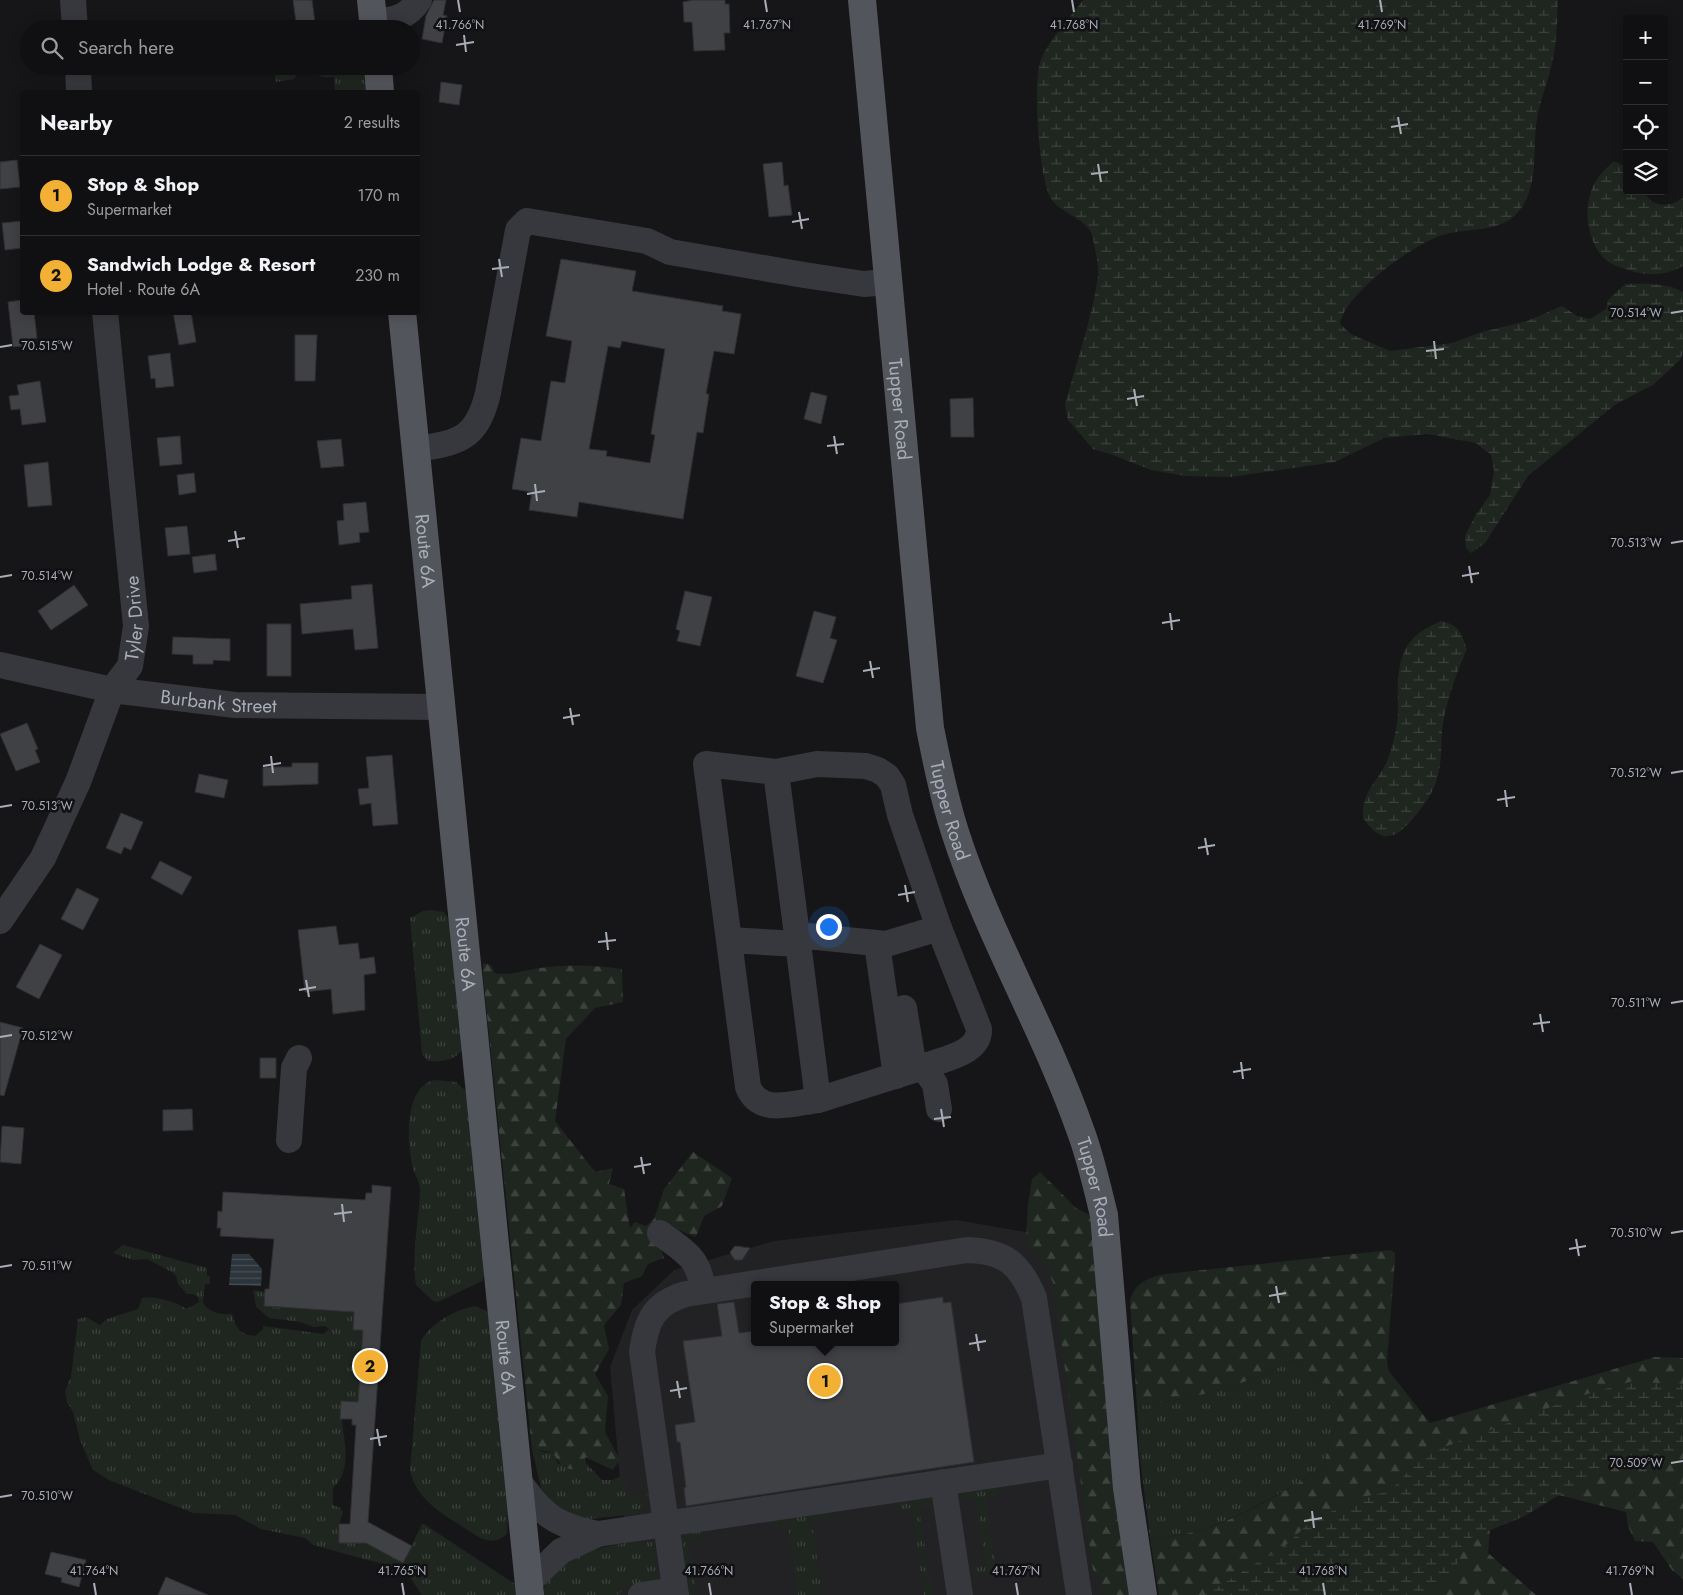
<!DOCTYPE html>
<html lang="en">
<head>
<meta charset="utf-8">
<style>
	:root { --surface:#101012; --page:#19191b; --text:#f1f3f6; --muted:#9c9d9f; --line:#303032; --accent:#f2b134 }
	body { margin:0; font-family:Jost,sans-serif; background:var(--page); color:var(--text) }
	.controls { position:absolute; right:15px; top:15px; display:grid; overflow:hidden; border-radius:5px; box-shadow:0 2px 12px #0003 }
	.controls button { width:45px; height:45px; display:grid; place-items:center; padding:0; border:0; border-bottom:1px solid var(--line); background:var(--surface); color:var(--text); font:25px sans-serif }
	.you { position:absolute; left:828px; top:926px; width:18px; height:18px; margin:-12px; border:4px solid #fff; border-radius:50%; background:#1a73e8; box-shadow:0 0 0 8px #1a73e833 }
	.badge { display:grid; place-items:center; width:32px; height:32px; border-radius:50%; background:var(--accent); color:#111; font-size:16px; font-weight:700 }
	.pin { position:absolute; translate:-50% -50%; border:2px solid #fff; box-shadow:0 1px 5px #0006 }
	.popup { position:absolute; left:751px; top:1281px; width:148px; height:65px; box-sizing:border-box; display:grid; place-content:center; border-radius:5px; background:var(--surface); filter:drop-shadow(0 1px 4px #0005); font-size:16px; white-space:nowrap; color:var(--muted) }
	.popup b { font-size:19px; color:var(--text) }
	.popup::after { content:''; position:absolute; left:50%; top:100%; margin-left:-10px; border:10px solid transparent; border-top-color:var(--surface) }
	.list { margin:0; padding:0; list-style:none }
	h2 { display:flex; justify-content:space-between; align-items:center; height:65px; margin:0; padding:0 20px; font-size:21px }
	h2 small { font-size:16px; font-weight:400; color:var(--muted) }
	.list li { display:grid; grid-template-columns:32px 1fr auto; gap:15px; align-items:center; box-sizing:border-box; height:80px; padding:0 20px; border-top:1px solid var(--line) }
	.list b { display:block; font-size:19px; white-space:nowrap }
	.list p { margin:0; font-size:16px; white-space:nowrap; color:var(--muted) }
	.list em { font-size:16px; font-style:normal; color:var(--muted) }
	.icon { flex:none; width:28px; height:28px; fill:none; stroke:currentColor; stroke-width:2; stroke-linecap:round; stroke-linejoin:round }
	.map { position:relative; flex:none; width:1683px; height:1595px; overflow:hidden }
	.search { position:absolute; background:var(--surface); box-shadow:0 2px 12px #0003; left:20px; top:20px; width:400px; height:55px; display:flex; align-items:center; gap:12px; box-sizing:border-box; padding:0 18px; border-radius:28px; color:var(--muted); font-size:19px }
	.panel { position:absolute; background:var(--surface); box-shadow:0 2px 12px #0003; left:20px; top:90px; width:400px; height:225px; border-radius:5px }
	.map>svg:first-child { display:block }
	.built { fill:#222225; fill-rule:evenodd }
	.grass { fill:url(#grass-tufts) }
	.forest { fill:url(#forest-firs) }
	.wetland { fill:url(#wetland-marsh) }
	.water { fill:url(#water-rules) }
	.building { fill:#404145; stroke:#303034; fill-rule:evenodd }
	.lines { fill:none; stroke-linecap:round; stroke-linejoin:round }
	.minor { stroke:#37383d; stroke-width:26 }
	.major { stroke:#53555c; stroke-width:28 }
	.ticks { fill:none; stroke:#a8adb8; stroke-width:2 }
	.labels { text-anchor:middle; dominant-baseline:central; stroke-width:5; stroke-linejoin:round; paint-order:stroke }
	.street-label { font-size:19px; fill:#a8adb8; stroke:#111113 }
	.ticks-label { font-size:12px; text-anchor:middle; fill:#a8adb8; stroke:#111113; stroke-width:5; stroke-linejoin:round; paint-order:stroke }
</style>
</head>
<body>
<div class="map">
<svg width="1683" height="1595" viewBox="0 0 1683 1595">
	<defs>
		<pattern id="grass-tufts" width="24" height="20" patternUnits="userSpaceOnUse" patternTransform="scale(1.25)"><rect width="24" height="20" fill="#1e261f"/><path d="M3 7l-1-3M5 7V3M7 7l1-3M15 17l-1-3M17 17v-4M19 17l1-3" fill="none" stroke="#3c433d"/></pattern>
		<pattern id="forest-firs" width="22" height="20" patternUnits="userSpaceOnUse" patternTransform="scale(1.25)"><rect width="22" height="20" fill="#1e261f"/><path d="M5 1l3.5 6h-7zM16 11l3.5 6h-7z" fill="#3c433d"/></pattern>
		<pattern id="wetland-marsh" width="20" height="14" patternUnits="userSpaceOnUse" patternTransform="scale(1.25)"><rect width="20" height="14" fill="#1e261f"/><path d="M1 5h8M5 5V1M11 12h8M15 12V8" fill="none" stroke="#3c433d"/></pattern>
		<pattern id="water-rules" width="6" height="5" patternUnits="userSpaceOnUse" patternTransform="scale(1.25)"><rect width="6" height="5" fill="#2c353c"/><path d="M0 2.5h6" fill="none" stroke="#485056"/></pattern>
	</defs>
	<rect width="100%" height="100%" fill="#161618"/>
	<path class="built" d="M956,1220L1025,1232L1061,1286L1115,1595H608L632,1574L622,1502L610,1367L632,1310L674,1270L774,1241ZM755,1285H895V1342H755Z"/>
	<g class="grass">
		<path d="M274,66H367L370,92H335L334,77C324,78 317,78 314,68L297,69L295,79L276,82Z"/>
		<path d="M431,910L444,912L450,921L462,1050C454,1061 441,1062 428,1061L422,1054L410,918L423,911Z"/>
		<path d="M434,1080L456,1082L469,1094L486,1270L482,1281L438,1302L433,1301L416,1285C411,1255 419,1221 420,1190C420,1181 415,1176 413,1169C407,1145 403,1088 434,1080Z"/>
		<path d="M123,1245L207,1268V1275L210,1277V1284H205L203,1303C210,1313 220,1315 232,1314C236,1328 239,1334 255,1336L263,1329V1326L324,1334L329,1329L325,1326L313,1327L301,1322L269,1318L256,1307L253,1290L265,1292L264,1305L269,1307L354,1312L353,1330H363L358,1402L341,1401C339,1430 357,1465 333,1488V1505L340,1508L343,1512L339,1524V1542L350,1534L403,1563L422,1524H424L515,1584L519,1595H422L405,1570L313,1545L305,1538L261,1529L235,1515L193,1513L109,1480L93,1470L80,1440L73,1412L67,1402L65,1391L71,1377L78,1319L86,1317L100,1325L107,1319L138,1309L142,1298C157,1296 175,1302 187,1309L199,1302L198,1297L193,1294H187L178,1284L176,1276L172,1272L147,1259L133,1260L113,1253Z"/>
		<path d="M475,1306L489,1312L508,1510L507,1534C497,1543 488,1542 477,1536C452,1519 416,1503 410,1470L421,1341C430,1324 456,1309 475,1306Z"/>
		<path d="M1293,1360L1344,1397L1323,1468C1270,1498 1214,1537 1150,1538L1139,1450L1137,1406C1193,1399 1243,1387 1293,1360Z"/>
		<polygon points="536,1449 546,1453 552,1451 558,1464 586,1463 602,1480 612,1480 625,1475 628,1496 648,1494 649,1498 645,1499 643,1505 645,1508 636,1514 580,1520 561,1513 541,1488 532,1450"/>
		<polygon points="994,1488 999,1489 999,1494 985,1497 995,1564 1008,1563 1010,1568 1007,1570 974,1575 971,1572 972,1568 986,1566 976,1499 962,1500 960,1496 962,1492"/>
		<polygon points="931,1497 932,1505 919,1507 932,1595 924,1595 912,1508 897,1510 896,1506 898,1502"/>
		<polygon points="824,1513 827,1516 825,1520 812,1523 822,1595 798,1595 788,1526 775,1528 772,1523 773,1521"/>
		<polygon points="700,1531 703,1535 701,1538 688,1540 696,1595 687,1595 680,1540 685,1534"/>
		<path d="M643,1540L654,1543L653,1545L659,1577L657,1580L631,1585L617,1595H543C548,1551 608,1547 643,1540Z"/>
	</g>
	<g class="forest">
		<path d="M483,963L491,965L495,973C511,976 524,970 540,968C568,964 595,965 622,969L623,1002L595,1008L566,1039L555,1121L595,1172L613,1168L609,1184L624,1189L630,1228L635,1222L646,1226L654,1219L664,1189L693,1152L732,1178L722,1206L704,1216L696,1237L664,1224L657,1236L664,1258L648,1264L642,1276L624,1283L621,1305L604,1325L609,1349L595,1374L608,1396L605,1432L620,1460L613,1470L585,1457L586,1463C570,1476 560,1467 552,1451C544,1453 539,1448 532,1450L483,976Z"/>
		<polygon points="1040,1172 1076,1208 1093,1217 1132,1595 1103,1595 1100,1579 1093,1570 1053,1283 1046,1265 1029,1246 1026,1237 1028,1204 1032,1179"/>
		<path d="M1391,1250L1395,1253V1259L1387,1362L1389,1371L1430,1423L1655,1357L1683,1358V1579L1672,1570L1653,1542L1635,1541L1628,1526L1626,1512L1531,1488L1492,1505L1488,1553L1536,1595H1159L1150,1538C1214,1537 1270,1499 1323,1468L1344,1397L1293,1360C1243,1387 1193,1399 1137,1406L1130,1301C1135,1282 1148,1278 1165,1274Z"/>
	</g>
	<g class="wetland">
		<path d="M1083,0H1558C1557,21 1557,44 1552,64C1547,85 1538,106 1536,126C1533,154 1538,183 1522,207C1504,234 1473,227 1446,234C1416,242 1345,293 1340,324L1351,334L1390,351L1452,343L1482,332L1527,321L1562,306L1577,316L1590,319L1606,309L1608,300L1625,284C1645,284 1665,282 1683,292V353L1680,360L1653,385L1616,404L1528,476L1485,543L1471,553L1466,548L1465,536L1475,516L1490,495L1494,470L1491,455L1476,443L1427,434L1384,438L1335,462L1231,477L1185,476L1151,470L1113,455L1093,449L1068,420L1065,405C1076,363 1092,318 1098,276C1099,265 1095,250 1093,238C1089,218 1059,214 1050,197C1039,176 1032,80 1041,59C1051,37 1069,19 1083,0Z"/>
		<path d="M1614,161L1627,167V191H1643C1653,208 1668,208 1683,198V266C1666,275 1653,276 1635,272C1626,269 1613,266 1606,260C1584,240 1581,198 1600,175C1604,170 1609,166 1614,161Z"/>
		<path d="M1441,621C1459,625 1461,632 1467,649C1457,672 1449,694 1444,718C1440,737 1443,757 1438,775C1435,790 1425,804 1416,815C1397,838 1383,847 1363,818C1362,788 1379,782 1388,759C1393,745 1397,728 1398,714C1398,690 1395,668 1407,646C1415,633 1428,627 1441,621Z"/>
		<polygon points="1633,1381 1683,1385 1683,1452 1669,1454 1637,1454 1597,1473 1575,1488 1554,1498 1523,1517 1468,1539 1452,1576 1429,1595 1205,1595 1287,1544 1311,1521 1362,1497 1387,1492 1399,1482 1416,1461 1447,1446 1577,1397"/>
	</g>
	<polygon class="water" points="232,1254 249,1254 262,1269 261,1286 229,1285"/>
	<g class="building">
		<polygon points="293,0 312,0 315,23 313,24 313,29 297,29"/>
		<polygon points="434,0 446,0 443,15 447,16 442,43 422,39 426,16"/>
		<polygon points="693,0 725,0 725,4 729,4 730,33 724,33 725,50 694,51 692,22 684,22 683,2"/>
		<polygon points="441,82 462,85 459,105 439,102"/>
		<polygon points="17,160 20,187 0,189 0,162"/>
		<polygon points="782,162 784,186 788,185 792,215 769,217 763,164"/>
		<polygon points="22,221 22,248 5,250 2,223"/>
		<path d="M561,259L636,271L632,291L723,306L722,311L741,314L734,354L714,351L706,394H709L703,433L697,432L683,519L579,502L577,517L529,510L532,492L512,489L521,438L541,441L551,381L565,383L572,341L546,336ZM622,341L665,349L651,434L655,435L650,463L606,456L607,451L589,449L608,346L620,348Z"/>
		<polygon points="22,300 22,312 34,312 37,338 22,340 22,346 13,347 8,302"/>
		<polygon points="173,312 191,312 196,342 179,345"/>
		<polygon points="295,335 317,335 315,381 295,381"/>
		<polygon points="170,353 174,386 156,388 155,378 151,379 148,356"/>
		<polygon points="40,381 46,422 22,425 20,409 11,410 9,396 19,395 17,385"/>
		<polygon points="811,392 827,396 821,424 804,419"/>
		<polygon points="973,398 974,437 951,437 950,399"/>
		<polygon points="180,436 182,464 160,466 157,438"/>
		<polygon points="341,439 344,466 321,468 317,441"/>
		<polygon points="48,462 52,505 28,507 24,465"/>
		<polygon points="194,473 196,492 179,495 177,475"/>
		<polygon points="366,502 369,532 359,533 360,542 339,545 337,521 344,520 343,504"/>
		<polygon points="187,526 190,554 168,556 165,528"/>
		<polygon points="215,554 217,570 194,573 192,557"/>
		<polygon points="372,584 378,648 355,650 353,629 302,634 300,604 352,599 351,586"/>
		<polygon points="74,585 88,605 51,630 38,611"/>
		<polygon points="685,591 712,597 700,646 677,641 680,631 676,629"/>
		<polygon points="814,611 836,617 830,638 837,640 823,683 796,676"/>
		<rect x="267" y="624" width="24" height="52"/>
		<polygon points="173,637 230,639 230,661 213,660 213,664 193,664 193,655 172,654"/>
		<polygon points="27,723 38,749 35,750 40,762 16,771 0,734"/>
		<polygon points="392,755 398,824 373,826 371,803 360,805 358,789 369,788 366,757"/>
		<polygon points="292,763 318,763 318,784 263,786 263,767 292,767"/>
		<polygon points="199,774 228,780 224,798 195,792"/>
		<polygon points="121,813 143,822 131,850 124,847 121,854 106,848"/>
		<polygon points="160,861 192,877 182,895 151,878"/>
		<polygon points="77,888 99,899 83,930 61,919"/>
		<polygon points="336,926 339,945 358,943 360,959 374,957 376,973 364,975 365,1010 333,1014 331,989 305,992 298,930"/>
		<polygon points="40,944 62,955 39,999 16,987"/>
		<polygon points="0,1022 23,1028 4,1096 0,1095"/>
		<rect x="260" y="1058" width="16" height="20"/>
		<polygon points="192,1109 193,1130 163,1131 163,1110"/>
		<polygon points="2,1126 24,1128 21,1164 0,1162"/>
		<polygon points="372,1185 391,1187 368,1522 412,1546 403,1563 366,1543 339,1543 339,1524 350,1524 356,1425 352,1425 352,1419 340,1419 341,1401 358,1402 363,1330 353,1330 354,1312 264,1306 265,1289 269,1289 274,1239 220,1236 221,1228 217,1228 218,1211 222,1212 223,1192 365,1200 366,1193 372,1193"/>
		<polygon points="735,1246 750,1248 742,1260 735,1260 732,1256 730,1252"/>
		<polygon points="943,1297 943,1303 951,1302 974,1462 686,1506 684,1488 686,1487 680,1442 677,1442 675,1425 695,1422 683,1341 722,1336 717,1304 734,1302 739,1333 755,1331 755,1342 895,1342 895,1304"/>
		<polygon points="51,1552 86,1560 79,1587 61,1582 62,1578 45,1574"/>
		<polygon points="166,1577 208,1595 158,1595"/>
	</g>
	<g class="lines">
		<g class="minor">
			<polyline points="73,0 75,29"/>
			<path d="M373,22C394,20 407,18 419,0"/>
			<polyline points="78,66 79,92"/>
			<path d="M416,449C459,443 477,439 488,393L518,230L527,221L647,241L670,252L804,275L864,284L887,282"/>
			<path id="s1" d="M0,665L112,690L235,705L440,707"/>
			<polyline points="776,772 817,764 866,766 878,770 887,776 893,785 900,815 939,928"/>
			<path id="s2" d="M0,921L43,858L78,782L112,690L130,666L136,626L105,312"/>
			<path d="M797,935L776,772L706,764L748,1087C760,1116 793,1103 818,1100"/>
			<polyline points="729,940 798,944"/>
			<polyline points="877,944 896,1076"/>
			<polyline points="904,1008 913,1062 918,1068"/>
			<path d="M923,1067C942,1059 980,1054 979,1029L939,928L886,944L797,935L818,1100L923,1067L935,1084L939,1109"/>
			<polyline points="289,1140 294,1068 299,1058"/>
			<path d="M660,1233C686,1253 699,1257 703,1291"/>
			<path d="M518,1480C543,1516 555,1525 598,1534L561,1551L529,1582"/>
			<polyline points="943,1482 960,1595"/>
			<polyline points="598,1534 1060,1465"/>
			<polyline points="641,1595 675,1590"/>
			<path d="M676,1595L642,1352C646,1321 654,1303 686,1294L967,1250C1005,1251 1020,1264 1034,1298L1079,1595"/>
		</g>
		<g class="major">
			<polyline points="371,0 374,29"/>
			<path id="s3" d="M862,0L930,728C937,763 944,798 955,832C988,935 1045,1029 1081,1132C1091,1159 1097,1187 1104,1215L1127,1488L1143,1595"/>
			<polyline points="378,66 380,92"/>
			<path id="s4" d="M402,312L530,1595"/>
		</g>
	</g>
	<path class="ticks" d="M458,0L460,12M765,0L767,12M1072,0L1074,12M1380,0L1382,12M464,35L466,52M456,45L474,42M1398,117L1401,134M1391,127L1408,124M1098,164L1101,182M1091,174L1108,172M799,212L802,229M792,222L809,219M499,259L502,277M492,269L509,267M1671,313L1683,311M1434,341L1436,359M0,347L12,345M1426,351L1444,349M1134,389L1137,406M1127,399L1144,396M834,436L837,454M827,446L844,444M535,484L537,501M527,494L545,491M235,531L238,548M228,541L245,538M1671,543L1683,541M1469,566L1472,583M1462,576L1479,573M0,577L12,575M1170,613L1172,630M1162,623L1180,620M870,661L873,678M863,671L880,668M570,708L573,725M563,718L580,715M271,756L273,773M263,766L281,763M1671,773L1683,771M1505,790L1507,807M1497,800L1515,797M0,807L12,805M1205,838L1208,855M1198,848L1215,845M905,885L908,902M898,895L915,892M606,932L608,950M598,942L616,940M306,980L309,997M299,990L316,987M1671,1003L1683,1001M1540,1014L1543,1032M1533,1024L1550,1022M0,1037L12,1035M1241,1062L1243,1079M1233,1072L1251,1069M941,1109L944,1127M934,1119L951,1117M641,1157L644,1174M634,1167L651,1164M342,1204L344,1222M334,1214L352,1212M1671,1233L1683,1231M1576,1239L1579,1256M1569,1249L1586,1246M0,1267L12,1265M1276,1286L1279,1303M1269,1296L1286,1293M976,1334L979,1351M969,1344L986,1341M677,1381L680,1398M670,1391L687,1388M377,1429L380,1446M370,1439L387,1436M1671,1463L1683,1461M0,1497L12,1495M1312,1511L1314,1528M1304,1521L1322,1518M94,1583L96,1595M402,1583L404,1595M709,1583L711,1595M1016,1583L1018,1595M1323,1583L1325,1595M1630,1583L1632,1595"/>
	<g class="labels">
		<g class="street-label">
			<text stroke="none"><textPath href="#s3" startOffset="411">Tupper Road</textPath></text>
			<text stroke="none"><textPath href="#s4" startOffset="240">Route 6A</textPath></text>
			<text stroke="none"><textPath href="#s2" startOffset="336">Tyler Drive</textPath></text>
			<text stroke="none"><textPath href="#s1" startOffset="222">Burbank Street</textPath></text>
			<text stroke="none"><textPath href="#s3" startOffset="816">Tupper Road</textPath></text>
			<text stroke="none"><textPath href="#s4" startOffset="645">Route 6A</textPath></text>
			<text stroke="none"><textPath href="#s3" startOffset="1221">Tupper Road</textPath></text>
			<text stroke="none"><textPath href="#s4" startOffset="1050">Route 6A</textPath></text>
		</g>
	</g>
	<g class="ticks-label">
		<text x="460" y="29">41.766°N</text>
		<text x="767" y="29">41.767°N</text>
		<text x="1074" y="29">41.768°N</text>
		<text x="1382" y="29">41.769°N</text>
		<text x="1636" y="317">70.514°W</text>
		<text x="47" y="350">70.515°W</text>
		<text x="1636" y="547">70.513°W</text>
		<text x="47" y="580">70.514°W</text>
		<text x="1636" y="777">70.512°W</text>
		<text x="47" y="810">70.513°W</text>
		<text x="1636" y="1007">70.511°W</text>
		<text x="47" y="1040">70.512°W</text>
		<text x="1636" y="1237">70.510°W</text>
		<text x="47" y="1270">70.511°W</text>
		<text x="1636" y="1467">70.509°W</text>
		<text x="47" y="1500">70.510°W</text>
		<text x="94" y="1575">41.764°N</text>
		<text x="402" y="1575">41.765°N</text>
		<text x="709" y="1575">41.766°N</text>
		<text x="1016" y="1575">41.767°N</text>
		<text x="1323" y="1575">41.768°N</text>
		<text x="1630" y="1575">41.769°N</text>
	</g>
</svg>
<div class="controls">
<button>+</button>
<button>−</button>
<button><svg class="icon" aria-label="locate" viewBox="0 0 24 24"><circle cx="12" cy="12" r="6"/><path d="M12 2v4M12 18v4M2 12h4M18 12h4"/></svg></button>
<button><svg class="icon" aria-label="layers" viewBox="0 0 24 24"><path d="M12 4l9 5-9 5-9-5zM3 14l9 5 9-5"/></svg></button>
</div>
<div class="you"></div>
<div class="pin badge" style="left:825px;top:1381px">1</div>
<div class="popup"><b>Stop &amp; Shop</b>Supermarket</div>
<div class="pin badge" style="left:370px;top:1366px">2</div>
<div class="search"><svg class="icon" aria-label="search" viewBox="0 0 24 24"><circle cx="10" cy="10" r="6"/><path d="M15 15l6 6"/></svg>Search here</div>
<section class="panel">
<h2>Nearby<small>2 results</small></h2>
<ul class="list">
<li><span class="badge">1</span><div><b>Stop &amp; Shop</b><p>Supermarket</p></div><em>170 m</em></li>
<li><span class="badge">2</span><div><b>Sandwich Lodge &amp; Resort</b><p>Hotel · Route 6A</p></div><em>230 m</em></li>
</ul>
</section>
</div>
</body>
</html>
